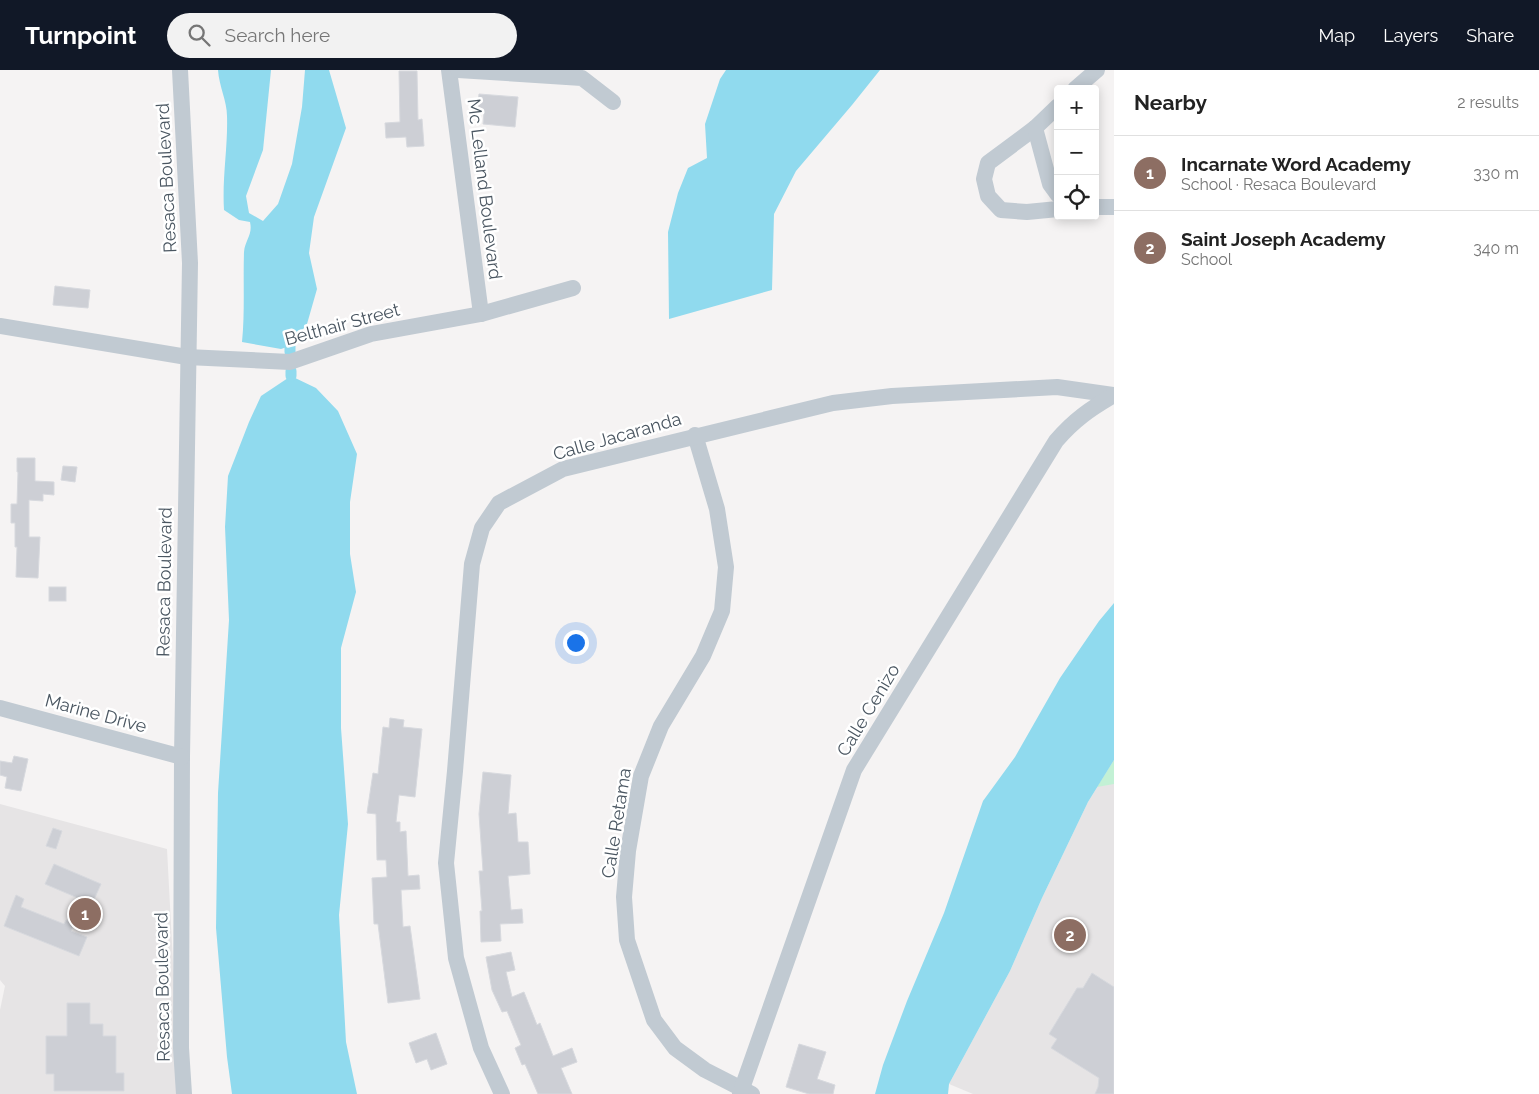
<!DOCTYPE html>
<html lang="en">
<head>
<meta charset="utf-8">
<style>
	:root { --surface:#fff; --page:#f2f2f2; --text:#222; --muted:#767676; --line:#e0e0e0; --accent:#111827 }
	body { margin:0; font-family:Raleway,sans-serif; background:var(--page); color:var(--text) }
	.controls { position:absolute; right:15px; top:15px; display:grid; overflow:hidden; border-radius:5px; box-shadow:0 2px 12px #0003 }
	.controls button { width:45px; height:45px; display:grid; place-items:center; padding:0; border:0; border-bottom:1px solid var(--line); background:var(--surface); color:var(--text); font:25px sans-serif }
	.you { position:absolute; left:575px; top:572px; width:18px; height:18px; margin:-12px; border:4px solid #fff; border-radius:50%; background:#1a73e8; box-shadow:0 0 0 8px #1a73e833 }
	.badge { display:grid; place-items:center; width:32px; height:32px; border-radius:50%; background:var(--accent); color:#fff; font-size:16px; font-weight:700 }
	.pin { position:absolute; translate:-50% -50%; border:2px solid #fff; box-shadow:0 1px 5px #0006 }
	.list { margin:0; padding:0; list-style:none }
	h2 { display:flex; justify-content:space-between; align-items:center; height:65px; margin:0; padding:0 20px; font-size:21px }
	h2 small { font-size:16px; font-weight:400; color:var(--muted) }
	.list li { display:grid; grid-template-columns:32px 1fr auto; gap:15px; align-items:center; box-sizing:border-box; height:75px; padding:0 20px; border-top:1px solid var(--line) }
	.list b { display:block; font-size:19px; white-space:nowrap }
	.list p { margin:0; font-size:16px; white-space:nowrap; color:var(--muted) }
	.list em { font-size:16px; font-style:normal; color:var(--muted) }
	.icon { flex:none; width:28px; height:28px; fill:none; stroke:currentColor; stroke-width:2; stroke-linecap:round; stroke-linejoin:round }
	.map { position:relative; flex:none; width:1114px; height:1024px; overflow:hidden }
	header { display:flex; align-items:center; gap:30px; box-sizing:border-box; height:70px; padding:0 25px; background:var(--accent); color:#fff }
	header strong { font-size:24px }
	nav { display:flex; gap:28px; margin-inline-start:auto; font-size:18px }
	.search { width:350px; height:45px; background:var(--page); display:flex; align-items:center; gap:12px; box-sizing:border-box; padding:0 18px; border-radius:28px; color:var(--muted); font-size:19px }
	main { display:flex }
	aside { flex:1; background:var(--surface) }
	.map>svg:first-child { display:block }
	.education { fill:#e6e4e5 }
	.green { fill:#c3f1d5 }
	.water { fill:#90daee }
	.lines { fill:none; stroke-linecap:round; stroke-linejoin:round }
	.canal { stroke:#90daee; stroke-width:11 }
	.building { fill:#cdcfd5; stroke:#d7d9de }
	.minor { stroke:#c1cad2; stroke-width:16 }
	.labels { text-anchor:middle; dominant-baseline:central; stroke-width:5; stroke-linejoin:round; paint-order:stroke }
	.street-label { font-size:18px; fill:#4a5661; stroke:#fff }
</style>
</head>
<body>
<header>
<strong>Turnpoint</strong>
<div class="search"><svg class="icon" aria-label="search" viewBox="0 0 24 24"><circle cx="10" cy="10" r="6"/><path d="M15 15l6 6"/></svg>Search here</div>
<nav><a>Map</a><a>Layers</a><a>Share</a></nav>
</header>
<main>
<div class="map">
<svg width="1114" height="1024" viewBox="0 0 1114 1024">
	<rect width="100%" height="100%" fill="#f5f3f3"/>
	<g class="education">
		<polygon points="1114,690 1114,1024 973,1024 949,1014 1010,901 1042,828 1088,732"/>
		<polygon points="0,734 167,779 180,1024 0,1024 0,940 5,916 0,910"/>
	</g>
	<polygon class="green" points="1114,690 1114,714 1097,717"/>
	<g class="water">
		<path d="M218,0H271L263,80L246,126L249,143L263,151L278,134L292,94L302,37L305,0H329L346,58L314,147L309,183L317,219L307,254L290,276L281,279L242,272C245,242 243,212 244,182C245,170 253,165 250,152L239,150L224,140C222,108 228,77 227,46C227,31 219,16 218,0Z"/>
		<polygon points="726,0 880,0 852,35 796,101 774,144 772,220 669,249 668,162 678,123 688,98 707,88 705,54 720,9"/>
		<polygon points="291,306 316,318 338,341 357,384 350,432 350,484 356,522 341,578 341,658 348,754 339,845 346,972 357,1024 232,1024 227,987 216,858 218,723 229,550 225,457 228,406 249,352 261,326"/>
		<polygon points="1114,533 1114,690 1088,732 1042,828 1010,901 949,1014 948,1024 875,1024 883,995 907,931 944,843 983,731 1015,687 1060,608 1099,551"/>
	</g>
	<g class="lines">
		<g class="canal">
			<polyline points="290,276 290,282"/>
			<polyline points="291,301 291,306"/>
		</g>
	</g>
	<g class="building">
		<polygon points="399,1 417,1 418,50 422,49 424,76 407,77 406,67 386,68 385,53 400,52"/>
		<polygon points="479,24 518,27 515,57 483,54 484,42 477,42"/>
		<polygon points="55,216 90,220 88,238 53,235"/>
		<polygon points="17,388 35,388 35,411 54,412 54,425 43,424 43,431 29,430 29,467 40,467 38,508 16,507 17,477 15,477 15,453 11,453 11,434 17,434 18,402 17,402"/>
		<polygon points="63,396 77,397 75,412 61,410"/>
		<rect x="49" y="517" width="17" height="14"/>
		<polygon points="390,648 404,650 403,657 422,659 415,727 399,725 396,752 400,752 400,762 406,761 408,806 419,805 420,819 401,820 403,857 410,856 420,929 388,933 378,854 374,854 372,808 387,807 386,790 377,790 376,744 367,743 373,703 378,704 383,657 389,658"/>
		<polygon points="14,686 28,689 21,721 5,718 7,707 0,705 0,691 12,693"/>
		<polygon points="483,702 511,705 508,744 516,743 518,772 528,772 530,804 508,806 511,840 522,839 523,853 500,854 501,871 481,872 480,841 482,841 479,801 483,801 479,744"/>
		<polygon points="53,758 62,761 56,779 46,776"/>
		<polygon points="54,794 101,814 92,834 45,814"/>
		<polygon points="16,825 24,829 21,837 64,854 66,850 74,854 71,861 87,867 79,886 4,856"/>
		<polygon points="511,882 515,900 506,902 512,927 524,922 537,955 540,953 553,986 572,978 577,992 561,998 572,1024 538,1024 525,994 522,995 515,978 521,975 507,941 502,942 492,920 486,887"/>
		<polygon points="1092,903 1114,917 1114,1024 1095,1024 1098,1017 1099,1008 1051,978 1057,969 1049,964 1077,918 1083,918"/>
		<polygon points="67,933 90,933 90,954 103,954 103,966 116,966 116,1003 124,1003 124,1021 54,1021 54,1004 46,1004 46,966 67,966"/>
		<polygon points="436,963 447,994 431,1000 427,989 416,993 409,973"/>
		<polygon points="799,974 826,982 817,1009 835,1015 833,1024 809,1024 786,1017"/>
	</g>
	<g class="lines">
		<g class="minor">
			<polyline points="180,0 190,193 182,687 181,978 184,1024"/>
			<polyline points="449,0 481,244"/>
			<polyline points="458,0 582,8 613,32"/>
			<polyline points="1075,19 1097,0"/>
			<polyline points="1058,36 1035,58 988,93 984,109 988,126 1001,140 1027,142 1058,139"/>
			<polyline points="1035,58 1050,114 1058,125"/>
			<polyline points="1095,137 1114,137"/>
			<polyline points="0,256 187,287 290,292 371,264 481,244 573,218"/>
			<polyline points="695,365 717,439 719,452 726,497 722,541 703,586 661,656 641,706 628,781 624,827 627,870 654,950 675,978 705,1000 752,1024"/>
			<polyline points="0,638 182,687"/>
			<polyline points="502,1024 481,978 456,888 446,793 455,701 472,494 482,458 499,433 563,399 833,333 892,326 1057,317 1114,325"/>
			<path d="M740,1024L854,700L1056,371C1074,350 1090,339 1114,325"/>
		</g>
	</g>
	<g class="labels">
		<g class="street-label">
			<text transform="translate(166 108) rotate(-93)">Resaca Boulevard</text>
			<text transform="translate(485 119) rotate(83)">Mc Lelland Boulevard</text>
			<text transform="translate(342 254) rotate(-15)">Belthair Street</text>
			<text transform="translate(617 366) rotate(-16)">Calle Jacaranda</text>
			<text transform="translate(164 512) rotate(-89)">Resaca Boulevard</text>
			<text transform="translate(868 640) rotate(-59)">Calle Cenizo</text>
			<text transform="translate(96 643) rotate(15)">Marine Drive</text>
			<text transform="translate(616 753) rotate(-81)">Calle Retama</text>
			<text transform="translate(162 917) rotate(-91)">Resaca Boulevard</text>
		</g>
	</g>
</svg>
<div class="controls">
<button>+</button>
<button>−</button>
<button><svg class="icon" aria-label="locate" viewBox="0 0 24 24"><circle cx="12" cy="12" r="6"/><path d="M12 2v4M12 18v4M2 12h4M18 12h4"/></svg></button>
</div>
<div class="you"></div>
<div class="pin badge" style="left:85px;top:844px;background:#8d6e63">1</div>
<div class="pin badge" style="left:1070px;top:865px;background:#8d6e63">2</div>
</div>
<aside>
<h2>Nearby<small>2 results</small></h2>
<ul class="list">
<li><span class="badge" style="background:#8d6e63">1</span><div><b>Incarnate Word Academy</b><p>School · Resaca Boulevard</p></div><em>330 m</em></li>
<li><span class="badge" style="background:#8d6e63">2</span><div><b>Saint Joseph Academy</b><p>School</p></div><em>340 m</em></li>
</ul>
</aside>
</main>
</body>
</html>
